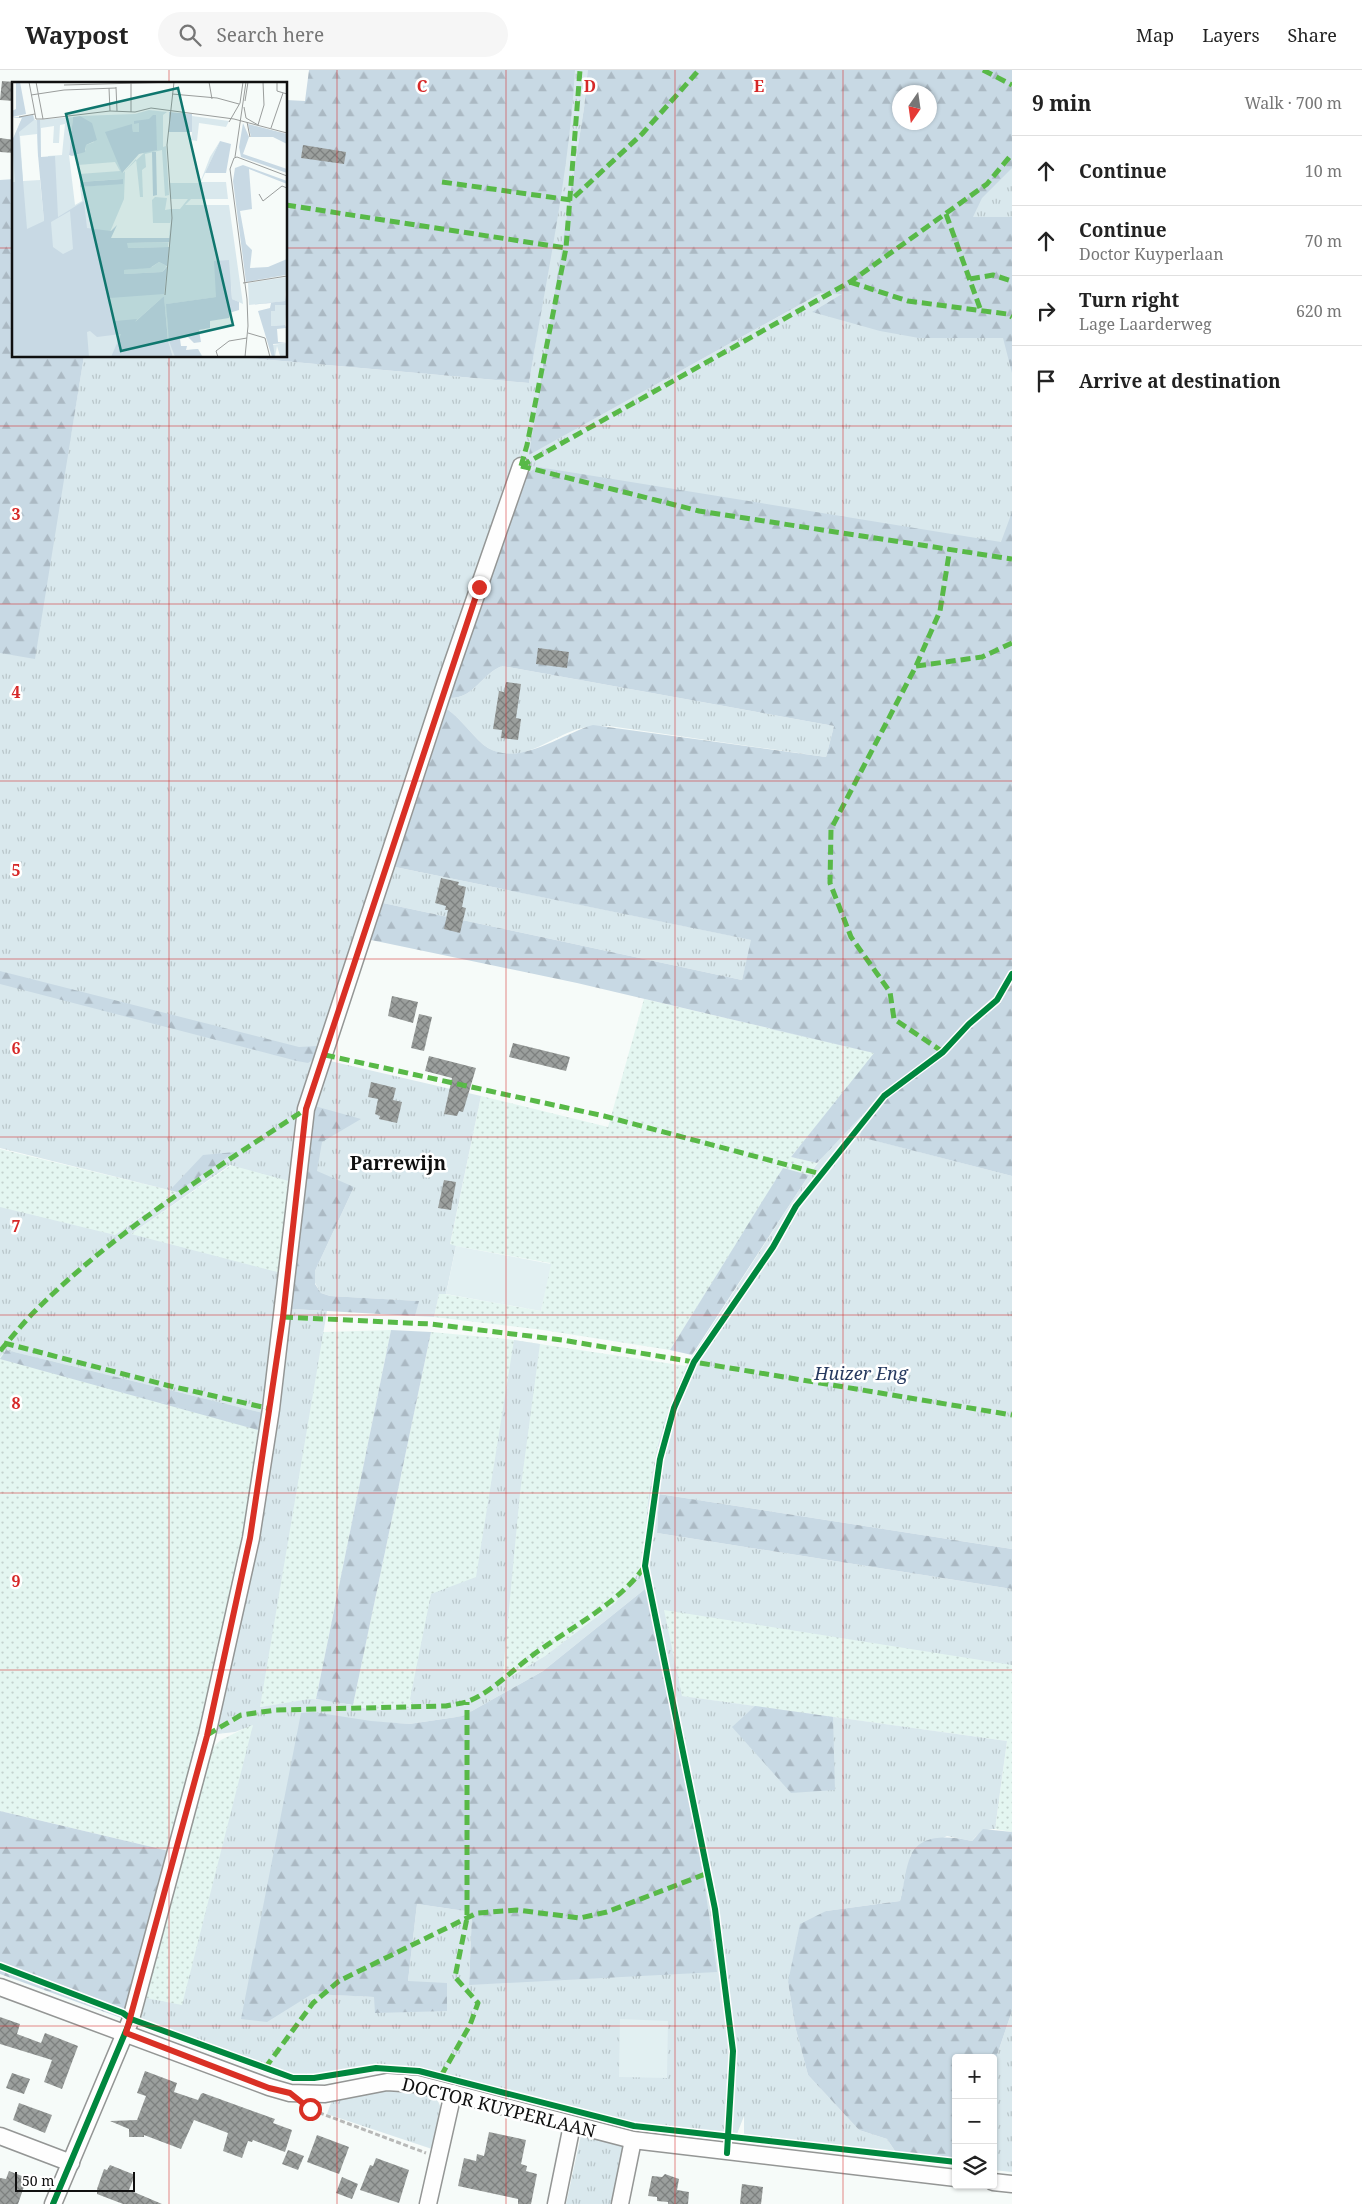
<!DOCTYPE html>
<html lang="en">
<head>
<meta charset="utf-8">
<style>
	:root { --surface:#fff; --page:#f6f6f6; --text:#222; --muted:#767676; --line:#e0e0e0 }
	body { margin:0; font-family:"Noto Serif",serif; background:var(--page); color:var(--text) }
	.controls { position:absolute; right:15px; bottom:15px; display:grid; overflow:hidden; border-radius:5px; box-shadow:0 1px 4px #0004 }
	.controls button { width:45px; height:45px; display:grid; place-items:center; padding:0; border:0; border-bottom:1px solid var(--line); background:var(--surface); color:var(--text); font:25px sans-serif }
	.compass { position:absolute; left:892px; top:15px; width:45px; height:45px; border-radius:50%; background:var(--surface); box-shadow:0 1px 4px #0004; rotate:193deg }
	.scale { position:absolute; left:15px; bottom:12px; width:120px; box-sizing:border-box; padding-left:5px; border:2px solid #101010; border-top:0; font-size:14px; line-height:18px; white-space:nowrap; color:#101010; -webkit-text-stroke:4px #fff; paint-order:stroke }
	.stop { position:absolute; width:15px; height:15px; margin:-11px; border:4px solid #d93025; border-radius:50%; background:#fff }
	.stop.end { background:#d93025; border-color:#fff; box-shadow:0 1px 5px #0008 }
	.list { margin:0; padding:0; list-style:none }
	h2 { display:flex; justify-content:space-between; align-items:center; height:65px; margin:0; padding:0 20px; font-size:21px }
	h2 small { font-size:16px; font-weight:400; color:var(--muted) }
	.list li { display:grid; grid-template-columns:32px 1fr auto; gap:15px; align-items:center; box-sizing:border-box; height:70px; padding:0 20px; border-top:1px solid var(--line) }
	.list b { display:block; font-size:19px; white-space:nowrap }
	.list p { margin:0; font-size:16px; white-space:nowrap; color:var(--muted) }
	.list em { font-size:16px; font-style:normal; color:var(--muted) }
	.icon { flex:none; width:28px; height:28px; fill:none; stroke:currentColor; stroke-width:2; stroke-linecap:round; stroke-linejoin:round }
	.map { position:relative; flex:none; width:1012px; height:2134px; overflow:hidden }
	header { display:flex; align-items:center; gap:30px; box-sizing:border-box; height:70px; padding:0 25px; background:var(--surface); border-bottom:1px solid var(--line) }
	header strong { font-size:24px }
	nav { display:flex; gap:28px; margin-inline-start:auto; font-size:18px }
	.search { width:350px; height:45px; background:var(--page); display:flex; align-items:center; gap:12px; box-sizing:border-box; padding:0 18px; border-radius:28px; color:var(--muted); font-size:19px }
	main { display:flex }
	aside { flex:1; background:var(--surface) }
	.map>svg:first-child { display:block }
	.farmland { fill:url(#farmland-dots) }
	.grass { fill:url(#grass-tufts); fill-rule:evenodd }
	.forest { fill:url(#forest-firs); fill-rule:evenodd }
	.pitch { fill:#e2f0f2 }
	.building { fill:url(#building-cross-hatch) }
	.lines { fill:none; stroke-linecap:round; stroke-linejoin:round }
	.street-casing { stroke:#949695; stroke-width:19 }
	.path { stroke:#b8b9b8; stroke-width:3; stroke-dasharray:5 2.5; stroke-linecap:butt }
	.street { stroke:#fefefe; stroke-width:16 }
	.quiet { stroke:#58b947; stroke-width:5; stroke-dasharray:10 5; stroke-linecap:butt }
	.cycleway-casing { stroke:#fff; stroke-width:9 }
	.cycleway { stroke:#00873e; stroke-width:6 }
	.route { stroke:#d93025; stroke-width:6 }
	.grid { fill:none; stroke:#d62828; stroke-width:1; stroke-opacity:0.55 }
	.labels { text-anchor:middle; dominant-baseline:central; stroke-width:5; stroke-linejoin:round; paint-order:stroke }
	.park-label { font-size:18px; font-style:italic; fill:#273a60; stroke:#fff }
	.street-label { font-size:18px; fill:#101010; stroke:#fff }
	.neighbourhood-label { font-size:19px; font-weight:bold; fill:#101010; stroke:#fff }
	.inset-road { fill:none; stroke:#9a9d9c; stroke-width:1 }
	.view { fill:#0f766e; fill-opacity:0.15; stroke:#0f766e; stroke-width:2.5 }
	.inset-edge { fill:none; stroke:#101010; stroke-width:2.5 }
	.grid-label { font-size:16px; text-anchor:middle; font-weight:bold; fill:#d62828; stroke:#fff; stroke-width:5; stroke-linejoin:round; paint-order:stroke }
</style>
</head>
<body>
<header>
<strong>Waypost</strong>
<div class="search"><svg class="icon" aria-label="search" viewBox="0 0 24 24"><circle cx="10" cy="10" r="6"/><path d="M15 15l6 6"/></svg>Search here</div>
<nav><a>Map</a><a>Layers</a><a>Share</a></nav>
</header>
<main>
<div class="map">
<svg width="1012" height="2134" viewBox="0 0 1012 2134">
	<defs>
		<pattern id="farmland-dots" width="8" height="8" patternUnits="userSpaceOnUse" patternTransform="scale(1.25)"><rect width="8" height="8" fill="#e4f6f1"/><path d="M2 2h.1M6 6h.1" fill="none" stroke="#c3d2ce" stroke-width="1.8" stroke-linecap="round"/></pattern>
		<pattern id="grass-tufts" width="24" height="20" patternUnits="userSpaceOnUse" patternTransform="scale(1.25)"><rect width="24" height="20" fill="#d9e8ed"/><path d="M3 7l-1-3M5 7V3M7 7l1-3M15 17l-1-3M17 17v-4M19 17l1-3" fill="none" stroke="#b9c6ca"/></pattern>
		<pattern id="forest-firs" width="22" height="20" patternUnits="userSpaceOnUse" patternTransform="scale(1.25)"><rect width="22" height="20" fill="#c8d9e4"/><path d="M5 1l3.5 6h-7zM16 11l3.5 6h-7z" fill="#abb9c3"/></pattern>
		<pattern id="building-cross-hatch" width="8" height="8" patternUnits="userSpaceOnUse" patternTransform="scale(1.25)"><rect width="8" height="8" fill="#9b9f9d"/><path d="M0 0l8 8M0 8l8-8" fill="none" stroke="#7d807f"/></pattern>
	</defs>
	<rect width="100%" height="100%" fill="#f6fbf9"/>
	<g class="farmland">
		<polygon points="644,929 875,983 791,1087 817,1093 809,1105 783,1099 670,1280 543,1260 434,1247 439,1223 541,1241 550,1193 450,1175 481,1026 608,1057"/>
		<polygon points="290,1055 295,1057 267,1320 240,1491 223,1572 169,1781 0,1741 0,1287 22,1261 131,1164"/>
		<polygon points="0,1079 177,1122 130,1154 76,1197 0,1273"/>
		<polygon points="391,1260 316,1629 259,1637 275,1361 286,1283 291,1272 324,1262"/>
		<polygon points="431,1262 507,1269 686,1296 665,1349 656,1382 648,1431 642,1494 638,1504 615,1533 545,1586 502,1612 417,1638 373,1640 353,1635"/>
		<polygon points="656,1504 1012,1519 1012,1762 995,1759 1007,1671 681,1626"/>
		<polygon points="253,1654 241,1948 141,1949 171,1825 210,1680 221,1670"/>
	</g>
	<g class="grass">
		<path d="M490,0H864L1012,36V495L522,410L460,598L444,594L302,1032L296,1057L289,1111L230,1095L131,1164L281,1203L263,1343L6,1280L0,1287V1137L115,1165L177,1122L0,1078V354L71,365L84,286H226L529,313L566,86ZM586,15L821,223L530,384L584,38ZM899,22H929V52H899Z"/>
		<path d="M502,596L834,656L826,687L609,656C599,657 585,656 575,660C548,669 519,696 488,678C475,670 462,649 447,639L450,628C475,628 481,604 502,596Z"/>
		<polygon points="395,797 752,870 742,910 383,833"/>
		<path d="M797,831L1012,1014L865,1068L1012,1106V1479L659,1424L657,1463L1012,1519V1595L664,1540L682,1626L1007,1671L995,1759C987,1758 976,1764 972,1771L947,1766L911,1784L900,1831L826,1841L788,1912L795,1956L808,2005L859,2060L887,2069L899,2087L744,2067V2046L737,2064L635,2052L421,1998L380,1995L322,2005L298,2006L141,1949L146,1928L182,1935L253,1655L235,1662L217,1664L275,1361L292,1239L327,1241L260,1637L310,1629L328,1630L373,1640L416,1638L410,1629L431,1524L476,1507L514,1270L540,1274L520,1423L502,1612L545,1586L615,1533L638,1504L642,1494L648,1431L656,1382L665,1349L686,1296L809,1105L828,1079L864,1042L874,983L770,959ZM645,1519L469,1915L472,1842L417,1834L408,1911L374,1927L317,1924L371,1652L409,1654L463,1646L543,1601Z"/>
		<polygon points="330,991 481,1026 450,1174 456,1176 446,1224 439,1224 434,1247 415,1246 418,1231 330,1226 321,1223 315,1213 315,1201 354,1117 306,1114 311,1035"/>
		<polygon points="1012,1941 1012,2102 993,2100 993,1997"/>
		<path d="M382,2018C396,2018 436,2018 440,2036C443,2048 434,2067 432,2079L327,2044L332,2030Z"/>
		<polygon points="581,2065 628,2073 615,2134 566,2134"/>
	</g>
	<g class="forest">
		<path d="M309,0H575C569,105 546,209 529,313L226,286H286V30L305,31Z"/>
		<path d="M588,0H1012V98L982,128L973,147H1012V303L1003,268H919L880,261L812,242L842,224L821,223L529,385L584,38ZM899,22H929V52H899Z"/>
		<polygon points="14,109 14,286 84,286 35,589 0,583 0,110"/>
		<path d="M538,397L1001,472L1012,442V1106L860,1067L864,1043L817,1093L791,1087L874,983L577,913L371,870L383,833L742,910L751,870L395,797L447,639C462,649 475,670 488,678C520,697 563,663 593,655L826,687L834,656L502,596C481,604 475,628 450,628L524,405Z"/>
		<polygon points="0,901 299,977 318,976 319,986 308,993 297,991 0,914"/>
		<polygon points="311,1035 361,1049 322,1072 317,1101 354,1117 315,1201 315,1214 321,1223 330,1226 419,1231 415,1246 292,1239 306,1114"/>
		<polygon points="235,1082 177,1122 170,1120 203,1085"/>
		<polygon points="783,1098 809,1105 692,1285 670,1280"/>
		<polygon points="391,1260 431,1262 353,1635 316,1629"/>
		<polygon points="6,1280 263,1343 261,1361 0,1289"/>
		<polygon points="659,1424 1012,1479 1012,1519 657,1463"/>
		<path d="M645,1519L650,1521C678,1647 700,1774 717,1902L469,1915L472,1842L417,1834L408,1911L447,1913V1941L375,1943L374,1927L312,1924L267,1952L241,1949L301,1643L313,1642L371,1651L409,1654L463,1646L543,1601Z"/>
		<polygon points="755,1636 833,1647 835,1720 791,1723 732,1657"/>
		<polygon points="0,1741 169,1781 124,1949 0,1904"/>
		<path d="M983,1759L1012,1762V1941L993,1997V1988H956V2094L899,2087L887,2069L859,2060L808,2005L795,1956L788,1912L800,1854L826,1841L900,1831C904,1817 905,1798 911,1785C922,1762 953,1767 972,1771Z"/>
	</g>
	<g class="pitch">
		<polygon points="456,1176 551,1194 541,1241 446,1224"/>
		<polygon points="620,1949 668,1951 667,2008 619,2007"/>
	</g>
	<g class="building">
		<polygon points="2,11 14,12 14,31 0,30"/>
		<polygon points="0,68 14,70 14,83 0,82"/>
		<polygon points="303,75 346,82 344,94 301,88"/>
		<polygon points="538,578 569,582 567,598 536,594"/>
		<polygon points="506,612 521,614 516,648 521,649 518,670 501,668 502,660 493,659 499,621 504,622"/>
		<polygon points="441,808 459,812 458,815 466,817 462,837 466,838 460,863 444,859 448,840 445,840 446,836 435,833"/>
		<polygon points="392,926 418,932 413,953 388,946"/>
		<polygon points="419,944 432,947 424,981 411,978"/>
		<polygon points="513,973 570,987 566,1001 509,987"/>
		<polygon points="429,986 476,998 463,1042 459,1041 457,1046 444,1044 452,1008 425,1001"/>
		<polygon points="371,1012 396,1018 393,1030 402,1032 397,1053 379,1049 380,1046 375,1044 378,1029 368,1027"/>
		<polygon points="444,1110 456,1112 451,1140 438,1138"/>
		<polygon points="0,1947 20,1954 17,1964 41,1973 45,1963 78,1976 62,2019 44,2012 52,1990 0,1974"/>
		<polygon points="145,2001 177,2013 174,2022 198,2030 201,2024 203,2023 275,2049 273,2053 292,2060 285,2082 253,2070 252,2072 248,2071 242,2088 223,2081 228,2063 194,2050 181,2079 144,2065 144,2067 129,2067 129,2059 110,2051 137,2050 146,2026 137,2023"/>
		<polygon points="12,2003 30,2009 24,2024 6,2018"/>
		<polygon points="19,2033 52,2045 45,2063 13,2050"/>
		<polygon points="489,2062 526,2070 521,2094 527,2096 526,2101 537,2104 531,2134 518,2134 518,2129 458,2116 464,2088 476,2091 477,2084 484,2086"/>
		<polygon points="317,2065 349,2077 339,2104 307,2092"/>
		<polygon points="288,2080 304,2086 298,2100 282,2094"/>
		<polygon points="376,2088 409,2100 399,2133 360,2120 370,2095 373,2096"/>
		<polygon points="110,2095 135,2105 129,2120 162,2134 123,2134 97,2124 97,2119 104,2099 107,2100"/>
		<polygon points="9,2101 27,2108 18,2134 0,2134 0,2108 6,2109"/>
		<polygon points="665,2104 679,2109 677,2120 689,2122 688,2134 668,2134 668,2132 657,2131 657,2127 648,2126 652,2106 662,2107"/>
		<polygon points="342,2107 358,2114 352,2129 336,2123"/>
		<polygon points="742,2114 763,2117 761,2134 740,2134"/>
	</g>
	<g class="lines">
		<g class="street-casing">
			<g id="street">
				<polyline points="0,1917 269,2017 290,2023 325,2024 387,2012 417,2014 633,2070 956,2108"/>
				<polyline points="0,2066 71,2093"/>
				<polyline points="993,2112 1012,2114"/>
				<polyline points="53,2134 131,1949 207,1665 251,1468 271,1339 306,1039 447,609 521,396"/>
				<polyline points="428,2134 453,2023"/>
				<polyline points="556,2134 572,2055"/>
				<polyline points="620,2134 633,2070"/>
			</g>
		</g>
		<g class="path">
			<polyline points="997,930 1012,915"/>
			<polyline points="312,2040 426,2083"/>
		</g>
		<use href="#street" class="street"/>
		<g class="quiet">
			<polyline points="983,0 1012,15"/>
			<polyline points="442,112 571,130 642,64 699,0"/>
			<polyline points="286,135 566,178"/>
			<polyline points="946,144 981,241"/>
			<polyline points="970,209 993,205 1012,211"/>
			<polyline points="850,212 908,231 1007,244 1012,247"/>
			<polyline points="521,396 850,212 987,114 1012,84"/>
			<polyline points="521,396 699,441 1012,489"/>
			<polyline points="521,396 527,375 566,178 580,0"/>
			<polyline points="916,596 982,587 1012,573"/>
			<polyline points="943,982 894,949 890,922 851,867 830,813 831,759 916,596 940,541 950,478"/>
			<polyline points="325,985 604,1046 821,1104"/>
			<polyline points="283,1247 431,1254 562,1270 1012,1345"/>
			<polyline points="4,1273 166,1315 271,1339"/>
			<path d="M0,1281C12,1267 23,1253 35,1241C115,1161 212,1101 306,1039"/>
			<path d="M207,1665L241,1645L276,1640L446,1636C453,1634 462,1634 469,1631C488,1623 503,1609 519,1596C559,1562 614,1540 645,1496"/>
			<polyline points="265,1998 313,1933 339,1911 477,1843 517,1840 580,1848 607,1842 708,1803"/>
			<polyline points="441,2006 470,1955 478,1933 455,1907 467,1848 467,1632"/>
		</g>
		<g class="cycleway-casing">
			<g id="cycleway">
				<polyline points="0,1896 123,1943 131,1949 293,2008 314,2008 376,1998 419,2001 634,2056 956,2092"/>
				<polyline points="727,2083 733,1981 715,1839 645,1496 660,1389 674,1338 694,1292 773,1177 796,1136 884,1026 943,982 969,954 997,930 1012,904"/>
				<polyline points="53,2134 131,1949"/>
			</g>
		</g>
		<use href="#cycleway" class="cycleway"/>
	</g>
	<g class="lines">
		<polyline class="route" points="310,2039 290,2023 269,2018 126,1963 207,1666 250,1468 283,1247 306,1039 479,517"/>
	</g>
	<path class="grid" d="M169,0V14M337,0V2134M506,0V2134M675,0V2134M843,0V2134M0,178H14M286,178H1012M169,286V2134M0,356H1012M0,534H1012M0,711H1012M0,889H1012M0,1067H1012M0,1245H1012M0,1423H1012M0,1600H1012M0,1778H1012M0,1956H1012"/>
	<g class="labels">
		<g class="park-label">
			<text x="861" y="1303">Huizer Eng</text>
		</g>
		<g class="street-label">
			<text transform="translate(499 2037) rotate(14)">DOCTOR KUYPERLAAN</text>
		</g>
		<g class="neighbourhood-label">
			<text x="398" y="1093">Parrewijn</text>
		</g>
	</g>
	<g transform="translate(12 12)">
		<rect width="275" height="275" fill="#f6fbf9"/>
		<path d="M137,28L155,30L151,33V65L154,64L157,113L153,114L150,68L133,72L134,85L130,88L131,115H128L124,77L113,89L112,117L98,150L99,156H111L83,206L151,212L160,127H168L176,117H159L157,101H188L198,75L208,59L189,100H214L216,117H179L173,123H217L231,222L220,217L219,203L205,215L155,222L156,248L167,254V269L186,267L191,275H161L158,266L101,275H0V59L10,36H0L21,33L23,38L61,35L57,73L63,123L70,119L68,105L111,101L110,97L68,100L67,92L108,89L103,80L66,83L65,73L74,68V63L82,60L68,34L123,32ZM127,41L133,70L111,91L120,43L121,50H128ZM53,42L50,73L36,74L32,139L28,98L11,99L8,54L25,52L26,75H29V46L42,44L41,61H47L48,43ZM152,214V215L156,257L124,239ZM157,31L180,34L217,39L214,45L187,41L185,59L179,58L180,50ZM143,115L155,116L153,128L159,127V141H141L140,118ZM157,160V165L115,166V161ZM147,180L155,184L150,190L112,192V188L140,185ZM275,195L273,219L237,223L236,201ZM263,223H275L273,243L259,244V229ZM275,261V274H268L265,264L263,275L260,263Z" fill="#d9e8ed" fill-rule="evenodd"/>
		<path d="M4,0H8L14,32L0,35V29L4,27ZM157,30L180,32V50H157ZM21,33L22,38L7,50L15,147L32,139L26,73L25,38H28L29,75L43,74L46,135L72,119L75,146L99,149L105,143L99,156H158L157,160L115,161L116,166L157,165L155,184L147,180L138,186L112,188V192L150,190L155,185L152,212L98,216L97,225L103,239L125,237L123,240L152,214L156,259L161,275H99L109,252L85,255L78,249L75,250L77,275H1L8,271L0,274V100H3L0,59L10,36H0ZM58,129L61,167L51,172L41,165L39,140ZM141,33H144L145,68L127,72L110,91L93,50L120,42L121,50H127V41L122,42V39L137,37ZM68,34L80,41L85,58L74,63L73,70L60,74L57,73L61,35ZM231,41L237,55L231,72L275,87V91L229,75L227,65ZM236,42L275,52V62L261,55H239ZM208,59L219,62L214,91H193ZM140,70H144L145,113L141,114ZM231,83L275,99V102L237,87L240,127L228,129L234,162L240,168L238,186L256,185L275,177L274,193L234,200L221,99L223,86ZM111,97V102L68,105V100ZM217,178L220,217L227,220V228L217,231V236L198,239V246L187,248L189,260L182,261L176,255L168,257L169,264H175L174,268L186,267L190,275H163L157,259L154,222L204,215L202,179ZM275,206V223H263V229H259V244L273,243L274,246L265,247L266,260L275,261L261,262L263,275H260L246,229L258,226L259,221L236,223L273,219Z" fill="#c8d9e4" fill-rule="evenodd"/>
		<path class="inset-road" d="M17,0L24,37H31L24,0M197,0L200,17M265,0V9L275,12M119,1V30M52,3L165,0M104,5L105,29M97,6L98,29M160,12L205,16L227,22M19,13L52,8L104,6M233,19L236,0M232,25L234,36L246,43L252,23L251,0M7,35L23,32M31,37L98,29L123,30L139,26L222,37L275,51M217,40L228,21L231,0M235,40L238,55M259,46L271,11M223,75L234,0M247,112L251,119L270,104L275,106M231,201L275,194M153,213L160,136L155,63L162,0M236,251L253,256L258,275M206,275L204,269L217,259L235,256M233,275L236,244L235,217L218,87L222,76L225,75L275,94"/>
		<path class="view" d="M166,6L221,243L109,269L54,32Z"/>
		<rect width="275" height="275" class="inset-edge"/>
	</g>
	<g class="grid-label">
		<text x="422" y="22">C</text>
		<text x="590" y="22">D</text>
		<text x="759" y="22">E</text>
		<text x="16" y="450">3</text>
		<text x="16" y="628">4</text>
		<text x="16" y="806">5</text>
		<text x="16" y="984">6</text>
		<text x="16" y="1162">7</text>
		<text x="16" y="1339">8</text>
		<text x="16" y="1517">9</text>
	</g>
</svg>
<div class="controls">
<button>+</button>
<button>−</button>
<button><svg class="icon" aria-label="layers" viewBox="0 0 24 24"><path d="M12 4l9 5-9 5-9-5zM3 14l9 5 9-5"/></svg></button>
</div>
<svg class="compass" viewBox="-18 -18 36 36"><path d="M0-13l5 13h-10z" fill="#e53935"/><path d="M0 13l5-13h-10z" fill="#767676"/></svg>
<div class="scale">50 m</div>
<div class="stop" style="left:310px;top:2039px"></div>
<div class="stop end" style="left:479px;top:517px"></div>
</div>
<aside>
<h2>9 min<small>Walk · 700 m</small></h2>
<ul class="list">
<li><svg class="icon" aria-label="ahead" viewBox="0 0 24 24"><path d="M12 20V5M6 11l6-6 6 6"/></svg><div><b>Continue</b></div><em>10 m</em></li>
<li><svg class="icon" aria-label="ahead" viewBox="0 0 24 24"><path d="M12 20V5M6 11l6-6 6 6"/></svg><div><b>Continue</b><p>Doctor Kuyperlaan</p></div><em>70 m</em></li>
<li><svg class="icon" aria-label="right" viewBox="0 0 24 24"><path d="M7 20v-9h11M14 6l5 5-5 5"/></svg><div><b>Turn right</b><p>Lage Laarderweg</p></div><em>620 m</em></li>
<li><svg class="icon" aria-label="arrive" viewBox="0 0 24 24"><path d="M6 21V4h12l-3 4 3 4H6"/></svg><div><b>Arrive at destination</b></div></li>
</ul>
</aside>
</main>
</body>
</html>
